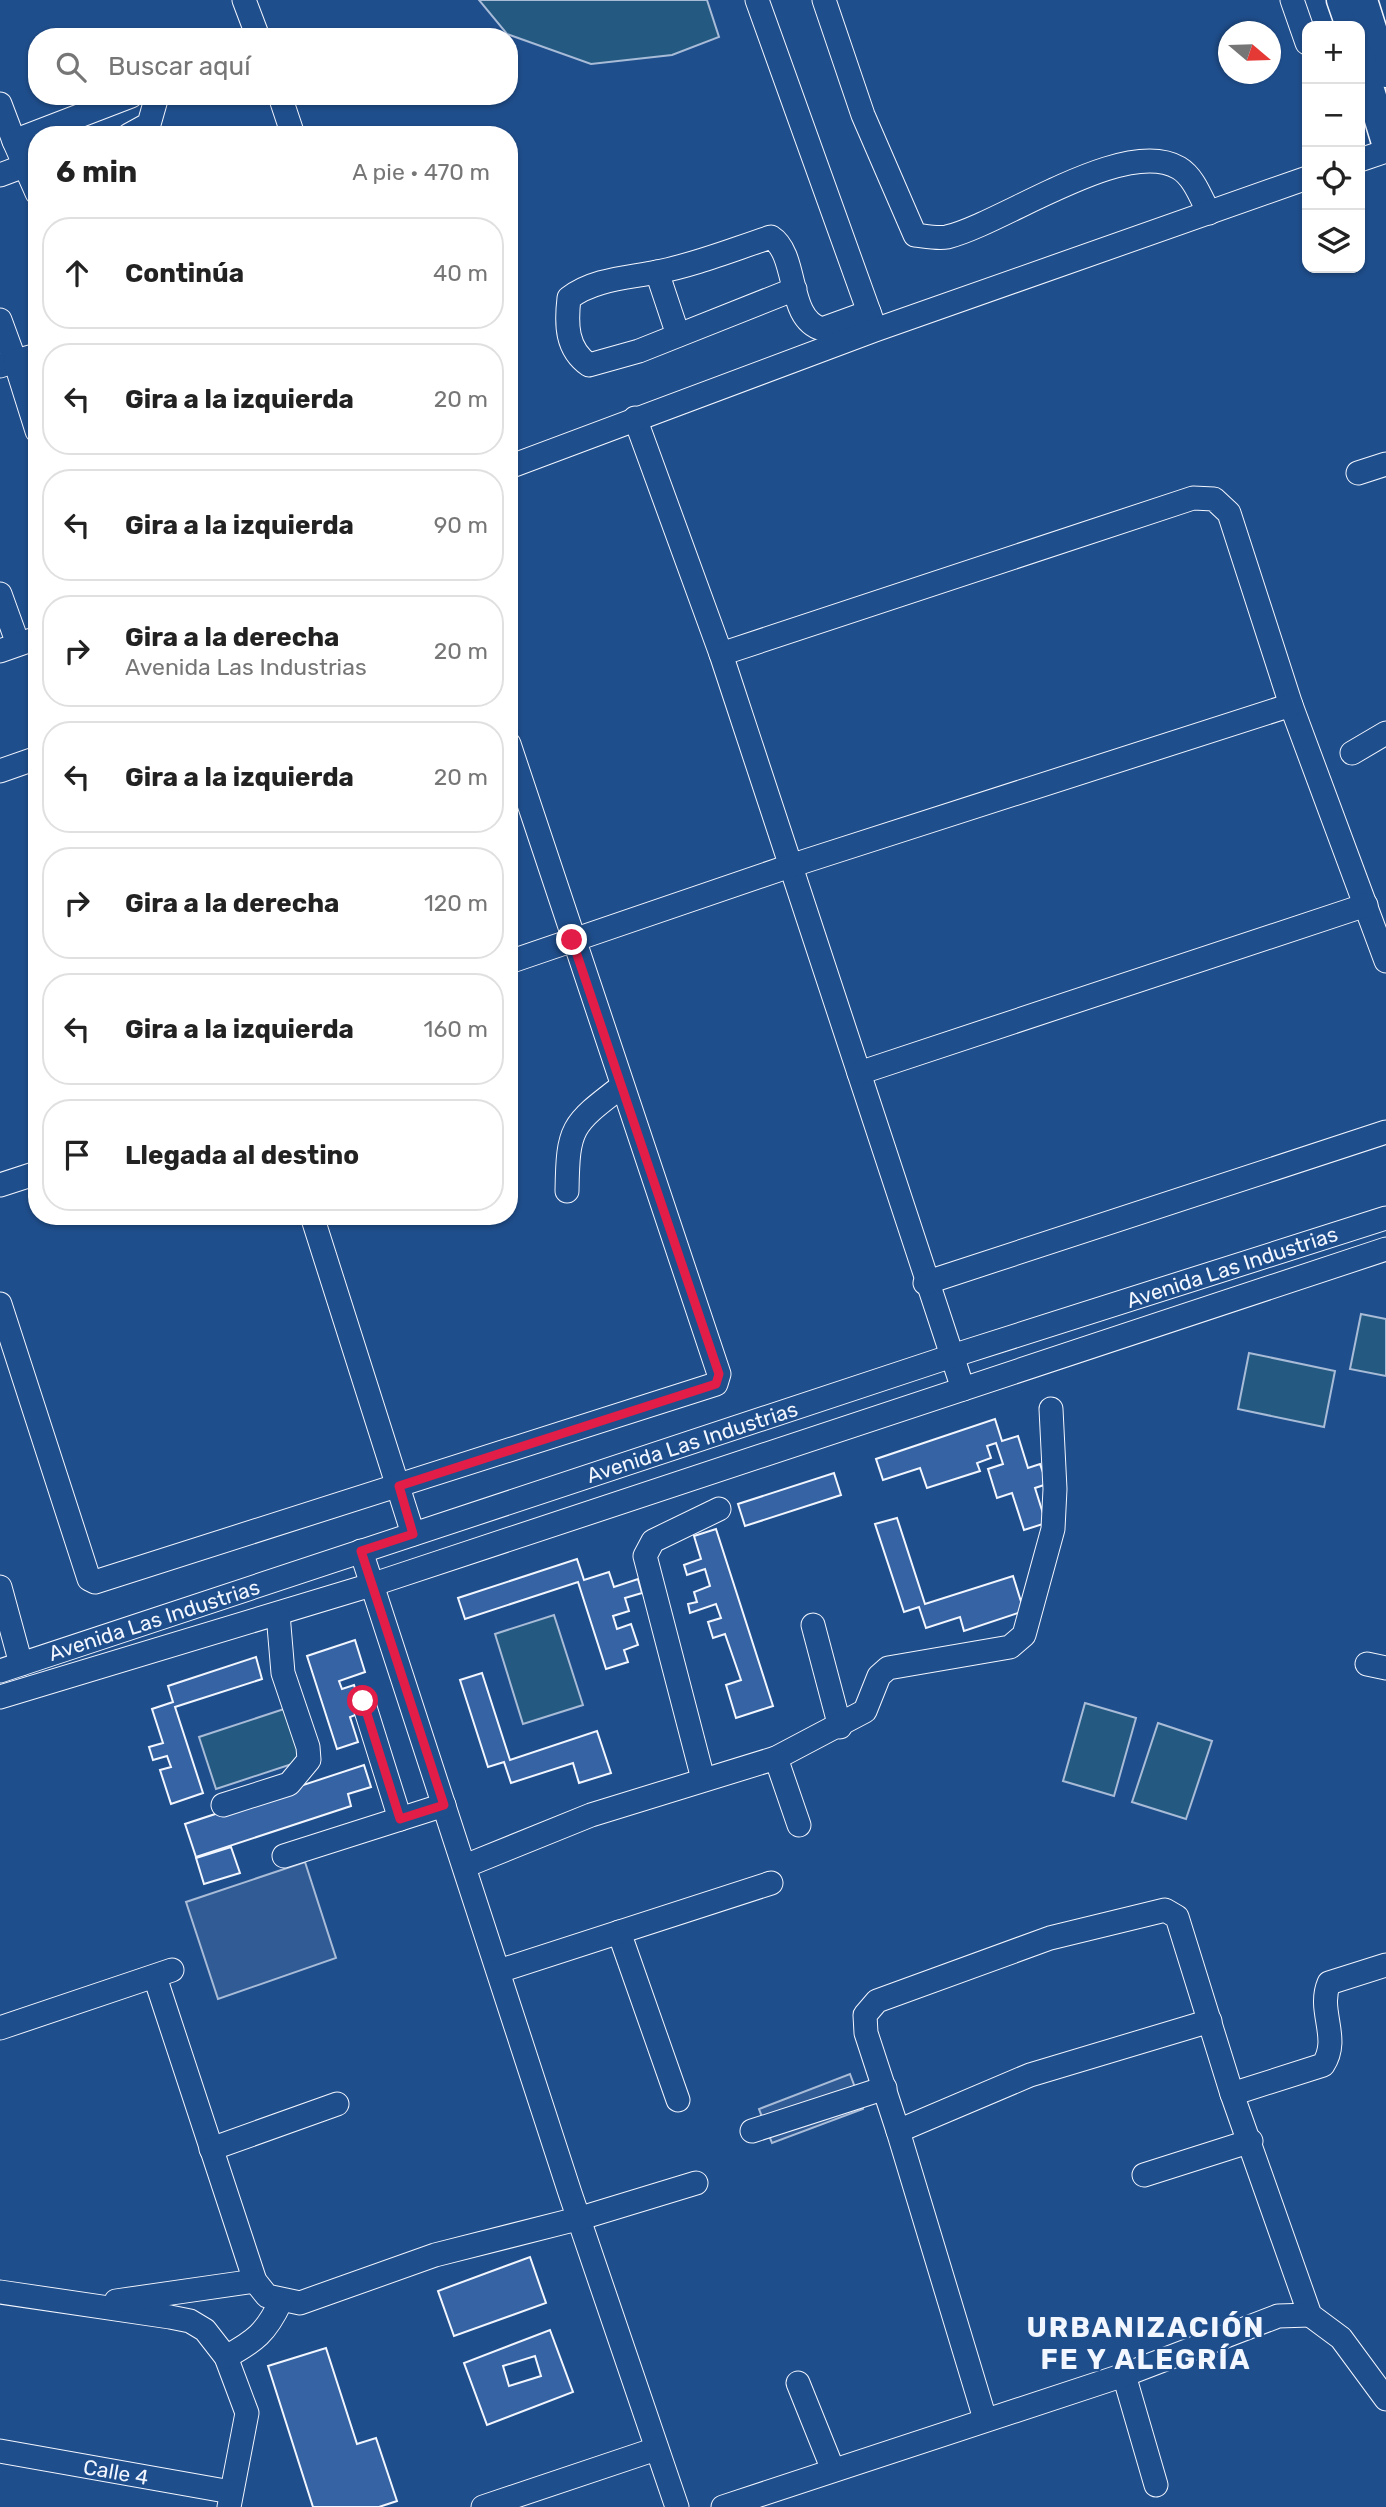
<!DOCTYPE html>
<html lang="es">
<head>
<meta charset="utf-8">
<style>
	:root { --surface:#fff; --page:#f2f2f2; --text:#222; --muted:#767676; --line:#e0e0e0 }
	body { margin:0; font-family:Rubik,sans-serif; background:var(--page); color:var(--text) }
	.controls { position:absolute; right:21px; top:21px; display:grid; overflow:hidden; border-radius:14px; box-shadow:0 2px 5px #0004 }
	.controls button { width:63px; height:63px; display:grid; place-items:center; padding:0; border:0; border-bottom:2px solid var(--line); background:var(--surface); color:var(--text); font:35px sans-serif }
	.compass { position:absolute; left:1218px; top:21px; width:63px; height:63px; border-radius:50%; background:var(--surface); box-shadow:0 2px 5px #0004; rotate:109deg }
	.stop { position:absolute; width:21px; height:21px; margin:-16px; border:5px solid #e11d48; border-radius:50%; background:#fff }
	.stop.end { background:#e11d48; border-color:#fff; box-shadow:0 2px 7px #0008 }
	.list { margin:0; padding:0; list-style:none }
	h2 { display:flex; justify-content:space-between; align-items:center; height:91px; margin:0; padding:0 28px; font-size:30px }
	h2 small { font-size:23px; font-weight:400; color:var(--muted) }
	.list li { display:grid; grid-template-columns:46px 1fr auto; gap:21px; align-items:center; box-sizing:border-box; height:112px; margin:0 14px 14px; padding:0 14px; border:2px solid var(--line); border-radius:28px }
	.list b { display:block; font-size:26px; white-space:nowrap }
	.list p { margin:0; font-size:23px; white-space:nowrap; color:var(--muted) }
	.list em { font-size:23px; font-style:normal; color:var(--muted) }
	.icon { flex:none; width:38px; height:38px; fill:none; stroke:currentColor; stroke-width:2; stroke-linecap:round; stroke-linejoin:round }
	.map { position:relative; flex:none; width:1386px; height:2507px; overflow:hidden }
	.search { position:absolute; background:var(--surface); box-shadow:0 2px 5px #0004; left:28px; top:28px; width:490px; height:77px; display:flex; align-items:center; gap:18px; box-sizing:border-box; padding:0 24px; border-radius:28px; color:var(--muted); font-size:26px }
	.panel { position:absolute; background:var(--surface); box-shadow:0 2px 5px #0004; left:28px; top:126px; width:490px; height:1099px; border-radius:28px }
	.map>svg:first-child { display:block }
	.green { fill:#245a82; stroke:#a8bbd7; stroke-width:2 }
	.parking { fill:#305b95; stroke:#a8bbd7; stroke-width:2 }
	.building { fill:#3563a3; stroke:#f2f6ff; stroke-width:2; fill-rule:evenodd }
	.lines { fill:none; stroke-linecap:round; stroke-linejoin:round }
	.minor-casing { stroke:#f2f6ff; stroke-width:25 }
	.major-casing { stroke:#f2f6ff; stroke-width:31 }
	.minor { stroke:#1f4e8c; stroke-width:23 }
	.major { stroke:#1f4e8c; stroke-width:28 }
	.route { stroke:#e11d48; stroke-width:9 }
	.labels { text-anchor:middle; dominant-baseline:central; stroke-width:5; stroke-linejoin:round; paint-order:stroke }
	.street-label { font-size:21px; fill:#f2f6ff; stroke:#1f4e8c }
	.district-label { font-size:28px; font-weight:bold; letter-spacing:2px; fill:#f2f6ff; stroke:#1f4e8c }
</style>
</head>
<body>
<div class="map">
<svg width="1386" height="2507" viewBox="0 0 1386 2507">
	<rect width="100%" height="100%" fill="#1f4e8c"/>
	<g class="green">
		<polygon points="479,0 707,0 719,37 672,55 591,64 507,34"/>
		<polygon points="1361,1314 1386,1319 1386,1376 1350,1369"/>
		<polygon points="1249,1353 1335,1371 1324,1427 1238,1409"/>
		<polygon points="554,1615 583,1705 523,1724 495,1634"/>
		<polygon points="1085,1703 1136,1718 1114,1796 1063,1781"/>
		<polygon points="290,1707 307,1759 216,1789 199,1737"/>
		<polygon points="1158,1723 1212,1741 1186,1819 1132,1802"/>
	</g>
	<g class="parking">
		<polygon points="305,1862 336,1958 218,1999 186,1902"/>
		<polygon points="850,2074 863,2109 772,2143 759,2109"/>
	</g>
	<g class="building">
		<polygon points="995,1419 1002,1441 1018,1436 1028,1468 1040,1464 1047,1484 1035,1488 1046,1523 1024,1530 1012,1493 997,1498 988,1469 1003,1464 996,1443 987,1446 991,1458 977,1463 980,1471 927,1488 920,1468 883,1480 876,1459"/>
		<polygon points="834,1473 841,1495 745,1526 738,1504"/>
		<polygon points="897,1518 925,1604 1013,1576 1024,1611 964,1631 960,1617 926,1628 919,1607 904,1612 875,1524"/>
		<polygon points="716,1529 773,1706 736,1718 726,1685 741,1680 725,1634 713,1638 708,1622 721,1618 716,1604 690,1613 688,1604 697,1602 694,1592 710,1586 705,1569 687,1575 684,1565 701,1559 694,1536"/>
		<polygon points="577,1559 584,1580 609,1572 614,1587 638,1579 642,1593 625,1598 629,1611 613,1616 617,1629 631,1624 638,1645 624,1650 628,1662 606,1669 578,1582 465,1619 458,1598"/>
		<polygon points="355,1640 365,1672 339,1681 342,1689 354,1685 363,1712 350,1717 358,1742 337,1749 307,1656"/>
		<polygon points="256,1657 262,1679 175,1707 203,1793 171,1804 160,1770 171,1767 167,1756 153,1760 149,1747 163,1743 152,1709 173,1702 168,1686"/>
		<polygon points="482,1673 510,1760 597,1731 611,1773 579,1783 573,1763 511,1783 504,1762 488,1767 460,1680"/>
		<polygon points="364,1765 371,1787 348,1794 351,1806 196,1857 185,1824"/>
		<polygon points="231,1847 240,1873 204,1884 196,1858"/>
		<polygon points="530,2257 546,2303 454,2336 438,2291"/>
		<path d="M550,2330L573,2392L487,2425L464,2363ZM535,2356L541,2376L509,2386L503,2366Z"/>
		<polygon points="326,2348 357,2444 376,2438 397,2501 379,2507 313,2507 268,2366"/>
	</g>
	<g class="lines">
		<g class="minor-casing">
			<g id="minor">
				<polyline points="244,0 258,37"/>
				<polyline points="757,0 874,326"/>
				<path d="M824,0L863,115L915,235C924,236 938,239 947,237C1004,223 1124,136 1179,168C1194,177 1201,198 1209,213"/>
				<polyline points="1292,0 1307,43"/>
				<polyline points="280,96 293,135"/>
				<polyline points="0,104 14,141"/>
				<polyline points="129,135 149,124 157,96"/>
				<polyline points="1360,160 1386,151"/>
				<polyline points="0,175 24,166"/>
				<polyline points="37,193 14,141 131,96"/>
				<polyline points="657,272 678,335"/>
				<path d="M795,289L639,351L589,365C566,349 566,324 569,298C594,279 627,278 657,272C695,265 734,249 771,237C799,255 786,319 822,329L869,312"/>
				<polyline points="0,320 15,361 0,366"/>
				<polyline points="37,355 15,361 37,431"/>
				<polyline points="635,418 721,654 963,1389"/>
				<polyline points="509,467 875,330 1307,178"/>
				<polyline points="1358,473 1386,464"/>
				<polyline points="0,594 18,644"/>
				<polyline points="0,651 37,638"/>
				<polyline points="721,654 1193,498 1214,499 1229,513 1291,705 1386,961"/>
				<polyline points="1352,753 1386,733"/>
				<polyline points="0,771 37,758"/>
				<polyline points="509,962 790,866 1291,705"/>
				<polyline points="859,1073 1366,905"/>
				<polyline points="0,1185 37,1173"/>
				<path d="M567,1191C568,1127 571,1125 622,1086"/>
				<polyline points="312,1216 413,1534"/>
				<polyline points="925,1283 1386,1132"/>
				<polyline points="0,1304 89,1579 95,1582 716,1384 719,1374 509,744"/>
				<polyline points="361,1551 570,2193 677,2507"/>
				<polyline points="0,1587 21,1664"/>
				<polyline points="813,1625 840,1727"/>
				<polyline points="1367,1664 1386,1668"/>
				<polyline points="0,1671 952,1356 1386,1218"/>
				<polyline points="0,1697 371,1585 1386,1249"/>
				<polyline points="363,1701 400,1819"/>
				<polyline points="776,1758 799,1825"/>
				<polyline points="703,1779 645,1556 653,1541 719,1509"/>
				<polyline points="223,1805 289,1784 309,1760 308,1747 283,1673 278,1614"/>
				<polyline points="284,1856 444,1805"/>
				<polyline points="465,1866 591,1815 776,1758 865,1711 879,1676 888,1668 1010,1647 1024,1635 1053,1529 1055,1489 1051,1409"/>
				<polyline points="619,1932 678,2100"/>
				<polyline points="499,1971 771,1883"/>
				<polyline points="155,1977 255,2281 267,2296 300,2303 435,2255 581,2218 696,2183"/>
				<polyline points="0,2028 172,1970"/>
				<path d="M1232,2094L1323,2065C1341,2038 1317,2011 1329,1983L1386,1965"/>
				<polyline points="752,2131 885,2088"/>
				<polyline points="898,2131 1030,2075 1210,2021"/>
				<polyline points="211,2149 337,2104"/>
				<polyline points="1144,2175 1251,2141"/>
				<polyline points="0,2292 170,2317 190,2321 205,2330 226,2357 247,2413 229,2507"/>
				<polyline points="116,2301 255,2281"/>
				<path d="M226,2357C255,2341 266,2333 281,2301"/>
				<polyline points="1124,2375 1156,2485"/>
				<polyline points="798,2383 833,2470"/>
				<polyline points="985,2419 898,2131 866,2033 865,2015 877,2001 1050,1938 1165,1910 1177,1917 1232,2094 1310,2315 1341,2338 1386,2399"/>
				<polyline points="0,2451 231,2492"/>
				<polyline points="483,2507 656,2449"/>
				<polyline points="723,2507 1124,2375 1278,2316 1310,2315"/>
			</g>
		</g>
		<g class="major-casing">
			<g id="major">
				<polyline points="1341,0 1350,26"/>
				<polyline points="1363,0 1386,73"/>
				<polyline points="1360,57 1386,143"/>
			</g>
		</g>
		<use href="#minor" class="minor"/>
		<use href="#major" class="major"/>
	</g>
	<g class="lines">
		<polyline class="route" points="363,1701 400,1819 444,1805 361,1551 413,1534 399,1486 716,1384 719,1374 572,940"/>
	</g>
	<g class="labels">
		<g class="street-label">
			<text transform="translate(1232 1267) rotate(-18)">Avenida Las Industrias</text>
			<text transform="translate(692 1442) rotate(-18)">Avenida Las Industrias</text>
			<text transform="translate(154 1620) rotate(-18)">Avenida Las Industrias</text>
			<text transform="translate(116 2472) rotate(10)">Calle 4</text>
		</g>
		<g class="district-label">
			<text x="1146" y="2327">URBANIZACIÓN<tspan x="1146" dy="32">FE Y ALEGRÍA</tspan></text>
		</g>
	</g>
</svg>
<div class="controls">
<button>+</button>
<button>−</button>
<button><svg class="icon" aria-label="locate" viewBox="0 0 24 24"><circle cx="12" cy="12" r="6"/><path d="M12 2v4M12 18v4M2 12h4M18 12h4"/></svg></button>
<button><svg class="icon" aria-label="layers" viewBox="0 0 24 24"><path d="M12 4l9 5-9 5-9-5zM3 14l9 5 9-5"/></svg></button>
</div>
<svg class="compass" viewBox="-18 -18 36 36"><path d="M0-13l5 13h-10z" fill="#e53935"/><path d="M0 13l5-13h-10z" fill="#767676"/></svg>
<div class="stop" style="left:363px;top:1701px"></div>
<div class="stop end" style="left:572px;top:940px"></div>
<div class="search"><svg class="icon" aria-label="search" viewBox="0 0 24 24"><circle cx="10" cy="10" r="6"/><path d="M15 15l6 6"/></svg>Buscar aquí</div>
<section class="panel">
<h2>6 min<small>A pie · 470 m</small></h2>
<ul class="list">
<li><svg class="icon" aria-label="ahead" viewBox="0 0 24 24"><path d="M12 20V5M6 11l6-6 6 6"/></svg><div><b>Continúa</b></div><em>40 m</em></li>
<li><svg class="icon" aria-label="left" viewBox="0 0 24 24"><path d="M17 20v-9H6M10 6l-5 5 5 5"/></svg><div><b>Gira a la izquierda</b></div><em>20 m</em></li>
<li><svg class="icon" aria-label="left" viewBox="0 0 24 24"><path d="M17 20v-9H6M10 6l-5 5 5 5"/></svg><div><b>Gira a la izquierda</b></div><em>90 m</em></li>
<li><svg class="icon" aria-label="right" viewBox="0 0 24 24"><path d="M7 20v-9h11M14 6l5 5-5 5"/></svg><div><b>Gira a la derecha</b><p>Avenida Las Industrias</p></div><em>20 m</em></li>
<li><svg class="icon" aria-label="left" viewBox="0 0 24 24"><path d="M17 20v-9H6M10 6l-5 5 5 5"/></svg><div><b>Gira a la izquierda</b></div><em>20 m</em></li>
<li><svg class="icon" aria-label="right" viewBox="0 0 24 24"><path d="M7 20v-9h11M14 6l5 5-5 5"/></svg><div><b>Gira a la derecha</b></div><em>120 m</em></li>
<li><svg class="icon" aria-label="left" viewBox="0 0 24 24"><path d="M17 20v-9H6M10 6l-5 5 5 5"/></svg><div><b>Gira a la izquierda</b></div><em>160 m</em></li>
<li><svg class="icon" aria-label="arrive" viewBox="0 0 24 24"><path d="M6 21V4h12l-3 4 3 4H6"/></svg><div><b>Llegada al destino</b></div></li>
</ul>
</section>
</div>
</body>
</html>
